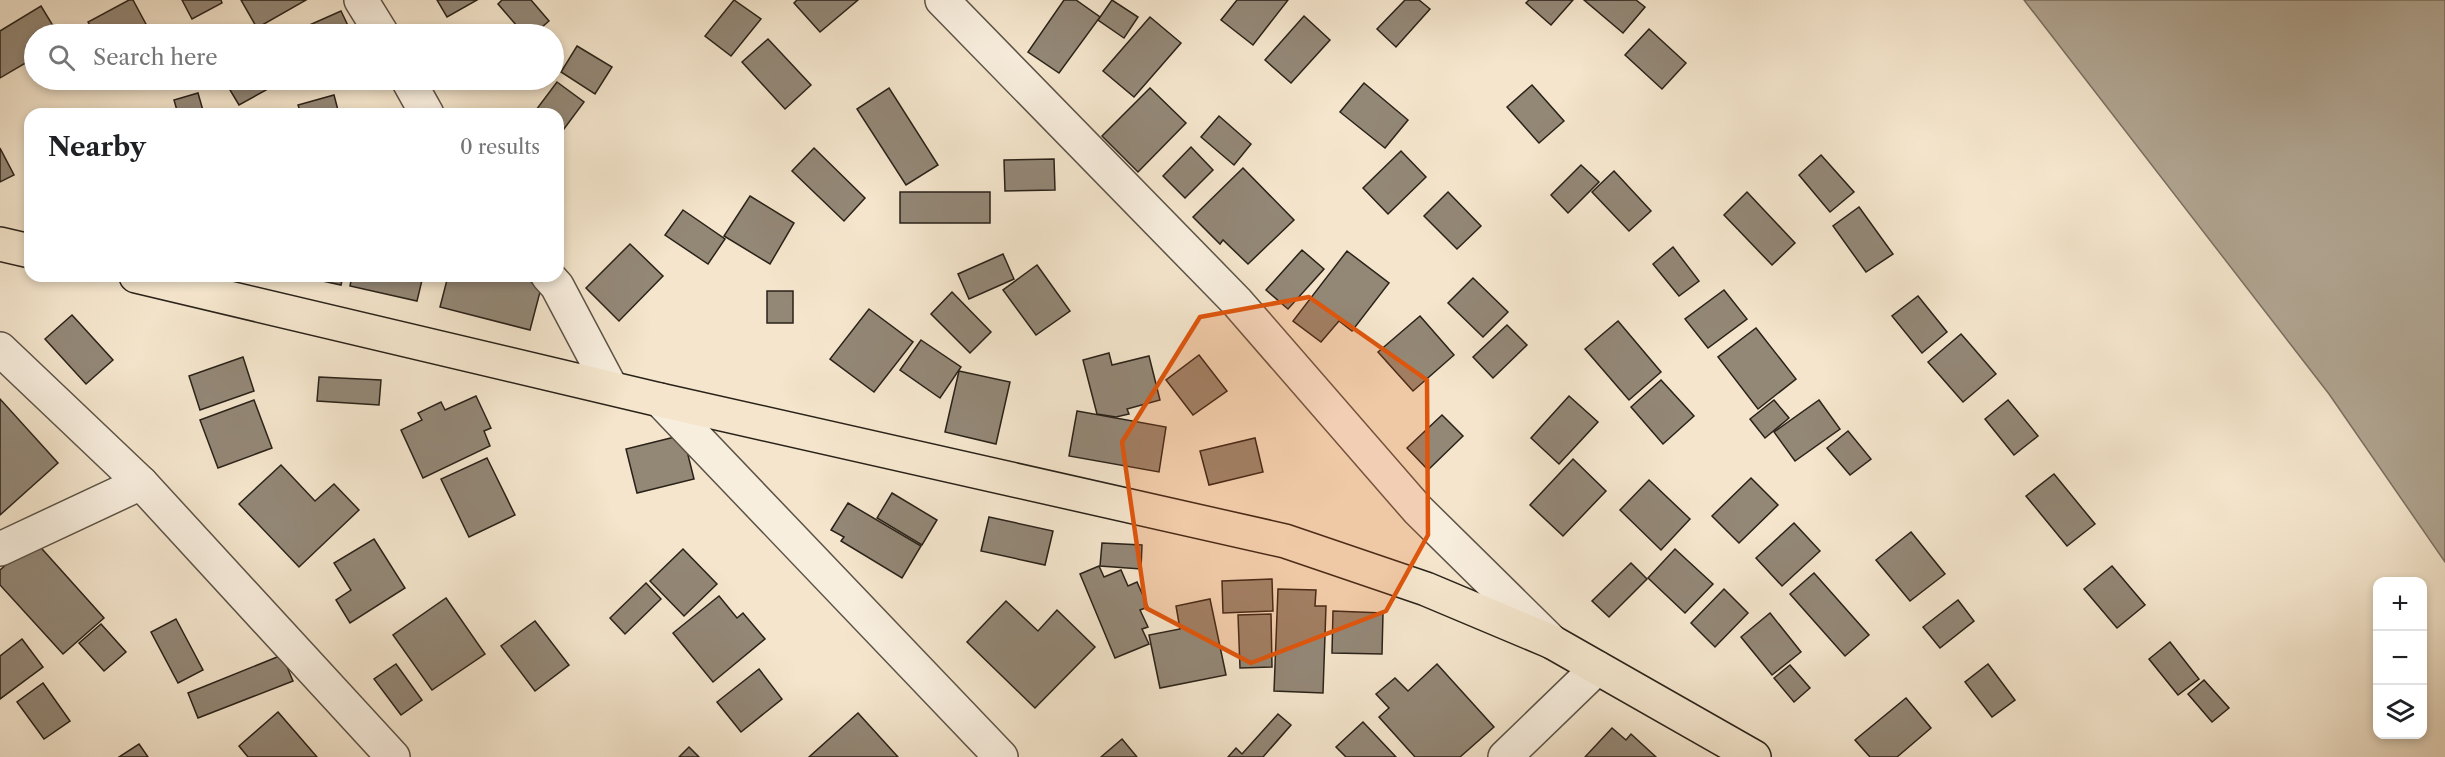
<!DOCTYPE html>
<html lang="en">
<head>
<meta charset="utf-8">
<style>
	:root { --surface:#fff; --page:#f2f2f2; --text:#202124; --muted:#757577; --line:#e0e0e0 }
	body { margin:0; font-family:"Libre Caslon Text",serif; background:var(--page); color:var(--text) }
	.controls { position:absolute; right:18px; bottom:18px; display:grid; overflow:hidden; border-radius:12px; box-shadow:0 3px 9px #0003 }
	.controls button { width:54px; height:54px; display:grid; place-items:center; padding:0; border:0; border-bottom:2px solid var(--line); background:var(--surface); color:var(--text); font:30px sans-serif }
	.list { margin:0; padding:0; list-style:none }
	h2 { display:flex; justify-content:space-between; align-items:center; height:78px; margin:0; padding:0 24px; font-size:26px }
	h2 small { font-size:20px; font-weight:400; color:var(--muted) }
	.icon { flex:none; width:33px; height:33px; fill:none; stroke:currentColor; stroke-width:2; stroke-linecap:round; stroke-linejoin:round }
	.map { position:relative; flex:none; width:2445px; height:757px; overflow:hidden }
	.search { position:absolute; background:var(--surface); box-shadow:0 3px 9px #0003; left:24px; top:24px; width:540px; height:66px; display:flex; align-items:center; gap:15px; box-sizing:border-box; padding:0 21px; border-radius:33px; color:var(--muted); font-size:22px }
	.panel { position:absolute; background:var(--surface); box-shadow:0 3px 9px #0003; left:24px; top:108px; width:540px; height:174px; border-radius:18px }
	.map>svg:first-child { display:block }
	.water { fill:#afa38f; stroke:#7a6f60; stroke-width:1.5 }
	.building { fill:#938776; stroke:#2a2219; stroke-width:1.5 }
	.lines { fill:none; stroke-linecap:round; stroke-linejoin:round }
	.street-casing { stroke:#5c5346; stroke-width:36 }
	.highway-casing { stroke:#2a2219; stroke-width:36 }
	.street { stroke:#f8eede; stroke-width:33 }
	.highway { stroke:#f4e5cc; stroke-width:33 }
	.marked { fill:#de560d; fill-opacity:0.2; stroke:#de560d; stroke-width:4.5; stroke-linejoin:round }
</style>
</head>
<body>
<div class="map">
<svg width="2445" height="757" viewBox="0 0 2445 757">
	<rect width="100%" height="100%" fill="#f4e5cc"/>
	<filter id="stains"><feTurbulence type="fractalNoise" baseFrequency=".00333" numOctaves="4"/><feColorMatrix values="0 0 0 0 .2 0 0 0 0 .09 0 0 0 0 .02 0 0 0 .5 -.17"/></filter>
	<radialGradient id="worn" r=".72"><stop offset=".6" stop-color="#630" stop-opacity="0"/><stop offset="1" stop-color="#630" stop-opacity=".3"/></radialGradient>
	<polygon class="water" points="2024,0 2445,0 2445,562 2329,394"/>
	<g class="building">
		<polygon points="129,0 133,0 148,28 136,34 95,34 88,22"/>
		<polygon points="182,0 221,0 222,3 192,19"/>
		<polygon points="241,0 306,0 257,28"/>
		<polygon points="437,0 477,0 447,17"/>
		<polygon points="502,0 531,0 549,21 534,34 524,34 498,4"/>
		<polygon points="734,0 761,19 731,56 705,36"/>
		<polygon points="797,0 858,0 820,32 794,3"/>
		<polygon points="1064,0 1076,0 1100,17 1059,73 1028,52"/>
		<polygon points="1112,0 1138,17 1124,38 1098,20"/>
		<polygon points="1237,0 1288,0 1253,45 1221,20"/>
		<polygon points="1405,0 1419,0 1430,9 1396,47 1377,29"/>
		<polygon points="1529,0 1573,0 1551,25 1526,3"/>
		<polygon points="1584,0 1636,0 1645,7 1623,33"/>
		<polygon points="41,6 58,34 34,34 34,58 0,78 0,31"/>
		<polygon points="341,11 352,34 297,34 296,31"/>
		<polygon points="1304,16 1330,40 1291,83 1265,60"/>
		<polygon points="1150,17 1181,43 1134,97 1103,71"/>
		<polygon points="1649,29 1686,63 1662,89 1625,55"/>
		<polygon points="768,39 811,85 785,109 742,62"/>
		<polygon points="577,46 612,67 595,94 561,72"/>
		<polygon points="224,80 284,80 239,105"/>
		<polygon points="557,82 584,102 558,137 558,114 533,114"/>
		<polygon points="1364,83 1408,120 1385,148 1340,112"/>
		<polygon points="1532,85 1564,121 1539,143 1507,107"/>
		<polygon points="889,88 938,165 906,185 857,109"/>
		<polygon points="1150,88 1186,123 1138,172 1102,136"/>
		<polygon points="198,93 204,114 178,114 174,100"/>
		<polygon points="334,95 339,114 301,114 298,105"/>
		<polygon points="1219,116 1251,144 1234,165 1201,137"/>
		<polygon points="1191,147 1213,170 1185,198 1163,176"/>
		<polygon points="0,148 14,175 0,182"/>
		<polygon points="814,148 865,198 844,221 792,171"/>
		<polygon points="1401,151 1426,177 1388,214 1363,188"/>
		<polygon points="1821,155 1854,192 1830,212 1799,175"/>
		<polygon points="1054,159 1055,190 1005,191 1004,160"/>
		<polygon points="1581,165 1599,182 1568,213 1551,195"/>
		<polygon points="1243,168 1294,220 1248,264 1223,240 1220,244 1193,217"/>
		<polygon points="1614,171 1651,211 1629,231 1592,192"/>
		<rect x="900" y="192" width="90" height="31"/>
		<polygon points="1448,192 1481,226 1457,249 1424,216"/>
		<polygon points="1747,192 1795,243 1772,265 1724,215"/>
		<polygon points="750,196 794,223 770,264 724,236"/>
		<polygon points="1859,207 1893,254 1866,272 1833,226"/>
		<polygon points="683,210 725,239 708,264 665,235"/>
		<polygon points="630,244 663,276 619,321 586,288"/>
		<polygon points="1673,247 1699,281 1679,296 1653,264"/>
		<polygon points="1302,250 1324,269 1288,309 1266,290"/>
		<polygon points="1347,251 1389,283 1352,331 1339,321 1321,342 1293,321"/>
		<polygon points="1003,254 1014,279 969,299 958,274"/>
		<polygon points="1037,265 1070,311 1036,335 1003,290"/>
		<polygon points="300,276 343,276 341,285"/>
		<polygon points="352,276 423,276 417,301 350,286"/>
		<polygon points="448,276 526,276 540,292 530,330 440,307"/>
		<polygon points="1473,278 1508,312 1483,337 1448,303"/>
		<polygon points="1724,290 1747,319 1708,348 1685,319"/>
		<rect x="767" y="291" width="26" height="32"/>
		<polygon points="952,292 991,332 970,353 931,314"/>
		<polygon points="1918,296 1947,332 1922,353 1892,316"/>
		<polygon points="869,309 913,342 874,392 830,359"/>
		<polygon points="72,315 113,360 86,384 45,339"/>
		<polygon points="1420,316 1454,355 1413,391 1378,352"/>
		<polygon points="1618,321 1661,372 1629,400 1585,349"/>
		<polygon points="1507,325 1527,345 1493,378 1473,357"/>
		<polygon points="1756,328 1796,379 1758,409 1718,357"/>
		<polygon points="1961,334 1996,374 1963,402 1928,362"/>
		<polygon points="921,340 961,367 940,398 900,370"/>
		<polygon points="1109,353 1112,365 1149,356 1160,400 1127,409 1129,414 1116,417 1097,414 1083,360"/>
		<polygon points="1199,355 1227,391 1193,415 1166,380"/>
		<polygon points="243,357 254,391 200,410 189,376"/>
		<polygon points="959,371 1010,382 996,444 945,432"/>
		<polygon points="319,377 381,380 379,405 317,401"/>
		<polygon points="1661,380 1694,416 1663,444 1631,407"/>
		<polygon points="476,396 491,428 484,431 490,446 423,478 401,430 422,420 418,413 441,402 445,410"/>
		<polygon points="1569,396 1598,422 1559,464 1531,438"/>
		<polygon points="0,399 58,463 0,515"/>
		<polygon points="254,400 272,448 218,468 200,420"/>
		<polygon points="1774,400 1789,418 1765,438 1750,419"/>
		<polygon points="1819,400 1840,429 1795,461 1774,432"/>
		<polygon points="2008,400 2038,436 2014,455 1985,419"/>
		<polygon points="1077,411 1166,427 1159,472 1069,456"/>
		<polygon points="1442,415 1463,436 1428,470 1407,448"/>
		<polygon points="1848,431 1871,459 1850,475 1827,448"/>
		<polygon points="683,435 694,479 637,493 626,449"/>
		<polygon points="1255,438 1263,472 1209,485 1200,451"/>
		<polygon points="487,458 515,515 469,537 441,479"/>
		<polygon points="1573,459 1606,491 1563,536 1530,505"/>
		<polygon points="281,465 315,501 334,484 359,510 299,567 239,504"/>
		<polygon points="2054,474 2095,524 2067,546 2026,496"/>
		<polygon points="1751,478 1778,505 1739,543 1712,516"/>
		<polygon points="1649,480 1690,519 1661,550 1620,510"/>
		<polygon points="892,493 937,520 922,545 877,518"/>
		<polygon points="848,503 921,546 902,578 841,541 844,537 831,530"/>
		<polygon points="989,517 1053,531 1045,565 981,551"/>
		<polygon points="1794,523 1820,551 1782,586 1756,558"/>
		<polygon points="1911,532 1945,574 1910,601 1876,560"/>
		<polygon points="374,539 405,588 350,623 336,600 351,590 334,563"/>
		<polygon points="34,540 104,618 63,654 0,585 0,570"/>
		<polygon points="1102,543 1142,545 1141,569 1100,566"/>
		<polygon points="683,549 717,584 684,616 650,581"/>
		<polygon points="1675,549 1713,584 1685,613 1648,578"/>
		<polygon points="1631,563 1647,579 1609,617 1592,601"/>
		<polygon points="1099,566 1104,577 1121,570 1128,586 1137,582 1148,607 1140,610 1148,627 1142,629 1149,644 1115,658 1080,574"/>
		<polygon points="2112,566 2145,605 2117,628 2084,589"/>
		<polygon points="1814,573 1869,635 1845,656 1790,594"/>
		<polygon points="1272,579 1273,611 1223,613 1222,581"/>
		<polygon points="646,583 661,599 625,634 610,618"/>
		<polygon points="1278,589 1316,590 1315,606 1326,606 1323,693 1274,691"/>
		<polygon points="1724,589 1748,613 1715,647 1691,623"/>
		<polygon points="719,596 737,618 743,613 765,639 713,682 673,633"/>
		<polygon points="446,598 485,654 432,690 393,635"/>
		<polygon points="1210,599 1226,675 1160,688 1149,635 1180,629 1176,606"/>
		<polygon points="1958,600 1974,621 1940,648 1923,627"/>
		<polygon points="1006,601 1038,631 1057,610 1095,647 1035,708 967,642"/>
		<polygon points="1333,611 1383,613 1382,654 1332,653"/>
		<polygon points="1770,613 1801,652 1772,675 1741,637"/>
		<polygon points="1271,614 1272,667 1240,668 1238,615"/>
		<polygon points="176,619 203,670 178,683 151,632"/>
		<polygon points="535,621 569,665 535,691 501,646"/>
		<polygon points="101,624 126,652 104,671 79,643"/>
		<polygon points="22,639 43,667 0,699 0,656"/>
		<polygon points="2170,642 2199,679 2178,695 2149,659"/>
		<polygon points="282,655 293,681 198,718 188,693"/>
		<polygon points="396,664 422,700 401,715 374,679"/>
		<polygon points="1437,664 1494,727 1460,757 1415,757 1379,717 1389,708 1376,694 1395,678 1408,691"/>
		<polygon points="1988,664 2015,700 1992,717 1965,682"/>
		<polygon points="1790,665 1810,688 1794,702 1774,678"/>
		<polygon points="759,669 782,699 741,732 717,702"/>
		<polygon points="2204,680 2229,708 2212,722 2188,694"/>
		<polygon points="43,683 70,721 44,739 17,702"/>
		<polygon points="1906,698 1931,728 1897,757 1870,757 1855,740"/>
		<polygon points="278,712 317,757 248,757 239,746"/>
		<polygon points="858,713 898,757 809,757"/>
		<polygon points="1278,714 1291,725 1263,757 1228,757 1236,748 1242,754"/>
		<polygon points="1363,722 1396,757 1346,757 1336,747"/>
		<polygon points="1612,728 1626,740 1631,734 1656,757 1585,757"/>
		<polygon points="1122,739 1137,757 1101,757"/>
		<polygon points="139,744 148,757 119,757"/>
		<polygon points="689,747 699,757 679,757"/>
	</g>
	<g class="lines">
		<g class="street-casing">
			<g id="street">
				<polyline points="361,0 382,34"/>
				<polyline points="942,0 1237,302 1418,510 1552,642"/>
				<polyline points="408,80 427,114"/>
				<polyline points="548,276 557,286 610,386"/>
				<polyline points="0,349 141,483 393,757"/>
				<polyline points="660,400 1001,757"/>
				<polyline points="0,549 141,483"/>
				<polyline points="1505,757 1597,668"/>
			</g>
		</g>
		<g class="highway-casing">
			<g id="highway">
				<polyline points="0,244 30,251"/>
				<polyline points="136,276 660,400 1285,541 1426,589 1552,642 1754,757"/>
			</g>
		</g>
		<use href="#street" class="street"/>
		<use href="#highway" class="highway"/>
	</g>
	<path class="marked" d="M1309,297L1427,380L1428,535L1386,611L1251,663L1146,608L1122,442L1200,317Z"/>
	<rect width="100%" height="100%" filter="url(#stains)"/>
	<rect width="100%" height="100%" fill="url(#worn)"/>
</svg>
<div class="controls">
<button>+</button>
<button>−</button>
<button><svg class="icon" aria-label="layers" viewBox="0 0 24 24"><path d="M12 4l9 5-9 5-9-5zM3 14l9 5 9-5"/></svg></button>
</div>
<div class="search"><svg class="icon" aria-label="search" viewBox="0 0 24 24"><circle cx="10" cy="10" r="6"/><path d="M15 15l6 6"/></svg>Search here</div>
<section class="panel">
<h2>Nearby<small>0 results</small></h2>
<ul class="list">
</ul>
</section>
</div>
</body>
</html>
